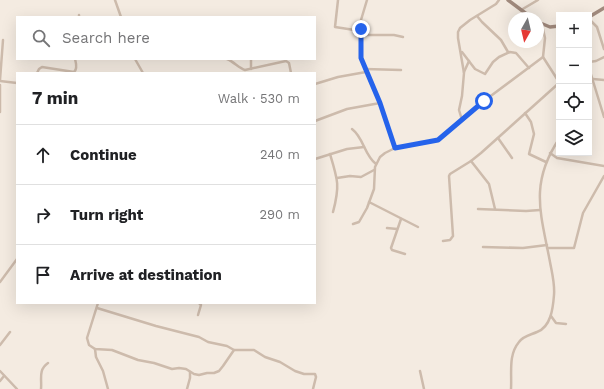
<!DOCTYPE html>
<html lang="en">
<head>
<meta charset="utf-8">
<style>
	:root { --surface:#fff; --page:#f6f6f6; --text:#202124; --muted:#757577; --line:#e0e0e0 }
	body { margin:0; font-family:"Work Sans",sans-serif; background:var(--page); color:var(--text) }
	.controls { position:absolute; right:12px; top:12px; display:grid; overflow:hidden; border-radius:0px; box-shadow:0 4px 16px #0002 }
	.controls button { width:36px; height:36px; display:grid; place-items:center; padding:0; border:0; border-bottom:1px solid var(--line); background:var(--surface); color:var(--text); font:20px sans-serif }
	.compass { position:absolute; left:508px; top:12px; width:36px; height:36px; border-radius:50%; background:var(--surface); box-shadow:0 4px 16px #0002; rotate:188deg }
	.stop { position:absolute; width:12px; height:12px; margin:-9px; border:3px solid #2563eb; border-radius:50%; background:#fff }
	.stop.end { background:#2563eb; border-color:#fff; box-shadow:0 1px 4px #0008 }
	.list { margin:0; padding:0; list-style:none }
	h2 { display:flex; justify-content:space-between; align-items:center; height:52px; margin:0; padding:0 16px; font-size:17px }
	h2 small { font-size:13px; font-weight:400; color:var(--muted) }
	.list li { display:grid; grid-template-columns:26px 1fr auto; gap:12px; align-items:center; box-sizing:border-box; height:60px; padding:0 16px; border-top:1px solid var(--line) }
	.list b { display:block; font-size:15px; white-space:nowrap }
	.list em { font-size:13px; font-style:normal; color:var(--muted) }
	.icon { flex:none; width:22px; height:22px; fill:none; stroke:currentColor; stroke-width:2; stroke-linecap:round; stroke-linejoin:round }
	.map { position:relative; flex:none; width:604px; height:389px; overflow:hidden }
	.search { position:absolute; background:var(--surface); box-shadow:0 4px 16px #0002; left:16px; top:16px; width:300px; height:44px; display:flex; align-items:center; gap:10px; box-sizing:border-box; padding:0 14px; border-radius:0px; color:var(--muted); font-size:15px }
	.panel { position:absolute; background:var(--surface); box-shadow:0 4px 16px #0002; left:16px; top:72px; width:300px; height:232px; border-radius:0px }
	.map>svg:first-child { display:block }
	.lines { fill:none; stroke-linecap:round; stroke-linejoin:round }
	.minor { stroke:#cdbbac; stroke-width:2.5 }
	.secondary { stroke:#a18a7d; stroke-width:3.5 }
	.route { stroke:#2563eb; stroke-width:5 }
</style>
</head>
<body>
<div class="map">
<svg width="604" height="389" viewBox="0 0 604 389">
	<rect width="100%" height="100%" fill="#f4ebe1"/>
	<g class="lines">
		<g class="minor">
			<polyline points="115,0 121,17"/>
			<polyline points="338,0 335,27 361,31"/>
			<polyline points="367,0 361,20 361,58 380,103 395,148"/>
			<polyline points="521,10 538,0"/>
			<polyline points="477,16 482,22 501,40 508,52"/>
			<polyline points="79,17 79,15"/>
			<polyline points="589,19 597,27 604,49"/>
			<polyline points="542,25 545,38 543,57 559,82"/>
			<polyline points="361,35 394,35 403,37"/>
			<polyline points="462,52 475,69 485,74 493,62 499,57 510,52 516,53 529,68"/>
			<polyline points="135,59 143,73"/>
			<path d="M227,59C234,62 239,68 245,70L286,61L289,63L291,73"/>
			<polyline points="589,62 596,61 604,57"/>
			<polyline points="589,68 604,117"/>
			<polyline points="251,69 251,59"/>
			<polyline points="365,69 401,70"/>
			<polyline points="464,72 469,61"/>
			<path d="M37,73L39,69L42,67L74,72C78,69 76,63 75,59"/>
			<polyline points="593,79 604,80"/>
			<polyline points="0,80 3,40"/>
			<polyline points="0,81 17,83"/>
			<polyline points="315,84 338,77 366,72"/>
			<polyline points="0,85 0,112"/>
			<polyline points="525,113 531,122 534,134 529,154 546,162"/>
			<polyline points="462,120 459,110 462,96 464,73 458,38 458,32 460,28 470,20 496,4 499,0"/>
			<polyline points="315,121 347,109 380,103"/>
			<path d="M352,129C364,138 364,155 376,164"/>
			<polyline points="498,138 512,158"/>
			<polyline points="550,153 557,158 604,166"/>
			<path d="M330,154C338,180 340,186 333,212"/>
			<polyline points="315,159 347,149 364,147"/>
			<polyline points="471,161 489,184 495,209"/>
			<polyline points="337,178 350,176 361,177 374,170"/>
			<polyline points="369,202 418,227"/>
			<polyline points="478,209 526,211 540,210"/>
			<polyline points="401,219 391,248 392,250 405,254"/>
			<polyline points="353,224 359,222 367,208 374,189 375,167 380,157 385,153 395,148 438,140 484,101 543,57"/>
			<polyline points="387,228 397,229"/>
			<polyline points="443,241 450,240 453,236 449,176 450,174 471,161 481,153 559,83"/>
			<polyline points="483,247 523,248 547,245"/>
			<polyline points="547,248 574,248 583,213 604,176"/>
			<polyline points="0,282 17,259"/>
			<polyline points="98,303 87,338 89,345 95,349 112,350 138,360 154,363 172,369 179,368 186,369 194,374 199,375 207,373 214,373 219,371 223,366 234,350 254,350 265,357 280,362 295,371 304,374 315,374 316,377 313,389"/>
			<polyline points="97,308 156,326 199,337 208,342 227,346 234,350"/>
			<polyline points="198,315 201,305 199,303"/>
			<polyline points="551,316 556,323 566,324"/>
			<polyline points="0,345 10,332"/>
			<polyline points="95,349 96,357 103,371 108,389"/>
			<polyline points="0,371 17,389"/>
			<polyline points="420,371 424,389"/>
			<polyline points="0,381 4,376"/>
			<path d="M41,389C42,379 38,370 48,363"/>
			<polyline points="187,389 190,378 190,372"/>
			<path d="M511,389C512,373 508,355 519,342C523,336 530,335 537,332C551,327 553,308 554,295C555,284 552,273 550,262C541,214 529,184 559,139"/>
		</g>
		<g class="secondary">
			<polyline points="508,0 532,18"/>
			<polyline points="589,17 604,8"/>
			<polyline points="538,22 550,27 559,26"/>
		</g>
	</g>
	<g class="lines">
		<polyline class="route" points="361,29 361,58 380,103 395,148 438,140 484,101"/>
	</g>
</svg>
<div class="controls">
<button>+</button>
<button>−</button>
<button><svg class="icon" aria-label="locate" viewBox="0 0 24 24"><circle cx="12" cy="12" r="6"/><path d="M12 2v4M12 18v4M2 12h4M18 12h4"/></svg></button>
<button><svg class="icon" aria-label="layers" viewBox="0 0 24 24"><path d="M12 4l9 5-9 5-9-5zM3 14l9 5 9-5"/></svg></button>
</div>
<svg class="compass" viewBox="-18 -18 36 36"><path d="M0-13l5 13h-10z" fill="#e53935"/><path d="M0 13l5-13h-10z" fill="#757577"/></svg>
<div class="stop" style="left:484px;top:101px"></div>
<div class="stop end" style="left:361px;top:29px"></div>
<div class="search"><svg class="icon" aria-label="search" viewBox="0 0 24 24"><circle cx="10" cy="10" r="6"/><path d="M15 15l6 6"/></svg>Search here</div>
<section class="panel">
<h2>7 min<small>Walk · 530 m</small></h2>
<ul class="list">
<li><svg class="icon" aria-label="ahead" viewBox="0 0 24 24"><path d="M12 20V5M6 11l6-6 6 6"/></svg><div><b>Continue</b></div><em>240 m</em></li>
<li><svg class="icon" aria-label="right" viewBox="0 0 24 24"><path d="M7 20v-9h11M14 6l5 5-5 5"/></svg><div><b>Turn right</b></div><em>290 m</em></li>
<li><svg class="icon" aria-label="arrive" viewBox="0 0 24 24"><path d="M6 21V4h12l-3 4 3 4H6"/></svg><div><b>Arrive at destination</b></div></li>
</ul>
</section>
</div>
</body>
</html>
